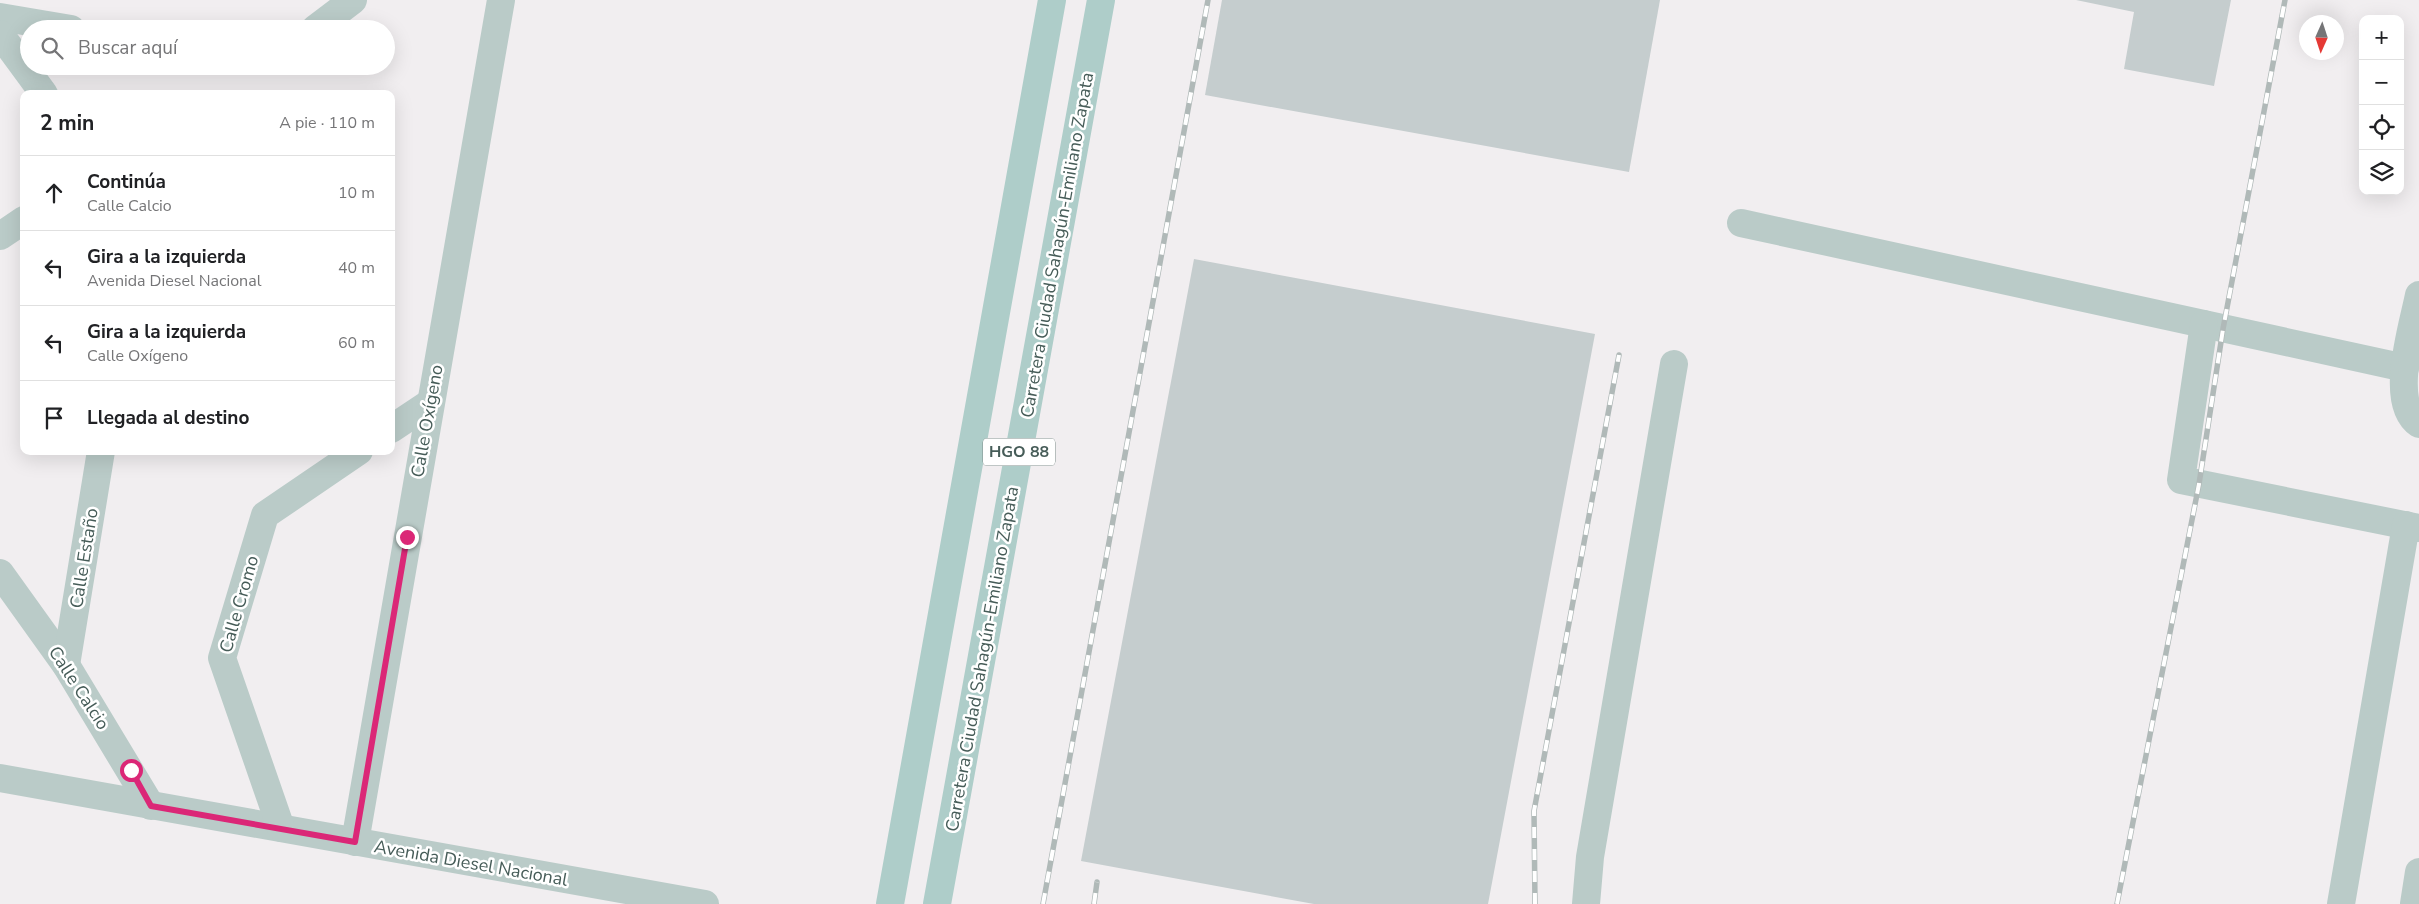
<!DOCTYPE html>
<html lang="es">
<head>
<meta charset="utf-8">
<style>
	:root { --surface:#fff; --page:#f2f2f2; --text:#202124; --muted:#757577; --line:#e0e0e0 }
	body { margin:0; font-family:"Nunito Sans",sans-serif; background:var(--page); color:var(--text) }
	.controls { position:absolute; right:15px; top:15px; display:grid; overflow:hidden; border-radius:10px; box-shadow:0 5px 20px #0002 }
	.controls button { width:45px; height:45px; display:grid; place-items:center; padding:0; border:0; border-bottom:1px solid var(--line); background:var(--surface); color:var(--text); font:25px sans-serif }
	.compass { position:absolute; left:2299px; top:15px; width:45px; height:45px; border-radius:50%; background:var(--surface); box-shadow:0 5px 20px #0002; rotate:183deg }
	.stop { position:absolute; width:15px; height:15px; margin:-11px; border:4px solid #db2777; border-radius:50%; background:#fff }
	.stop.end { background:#db2777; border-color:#fff; box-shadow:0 1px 5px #0008 }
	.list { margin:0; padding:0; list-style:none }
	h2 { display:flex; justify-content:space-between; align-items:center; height:65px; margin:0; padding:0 20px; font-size:21px }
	h2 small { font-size:16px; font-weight:400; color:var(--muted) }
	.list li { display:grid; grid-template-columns:32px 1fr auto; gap:15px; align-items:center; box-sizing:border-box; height:75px; padding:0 20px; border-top:1px solid var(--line) }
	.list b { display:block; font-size:19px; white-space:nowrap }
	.list p { margin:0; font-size:16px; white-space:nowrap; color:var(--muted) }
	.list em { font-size:16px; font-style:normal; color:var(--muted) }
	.icon { flex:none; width:28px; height:28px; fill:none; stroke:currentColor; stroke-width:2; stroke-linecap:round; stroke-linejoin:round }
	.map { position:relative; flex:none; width:2419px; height:904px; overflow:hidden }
	.search { position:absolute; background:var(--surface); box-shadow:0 5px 20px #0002; left:20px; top:20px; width:375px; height:55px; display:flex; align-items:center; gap:12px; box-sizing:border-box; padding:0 18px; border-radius:28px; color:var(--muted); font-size:19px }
	.panel { position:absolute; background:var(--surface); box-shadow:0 5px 20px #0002; left:20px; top:90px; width:375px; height:365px; border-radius:10px }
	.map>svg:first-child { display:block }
	.building { fill:#c5cdce }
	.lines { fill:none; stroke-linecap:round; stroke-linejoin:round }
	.minor { stroke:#bacbc8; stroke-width:28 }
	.major { stroke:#aecdc9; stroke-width:28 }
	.rail-casing { stroke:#b0b9b8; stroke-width:5.5 }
	.rail { stroke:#fff; stroke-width:4; stroke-dasharray:11; stroke-linecap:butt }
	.route { stroke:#db2777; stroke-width:6 }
	.labels { text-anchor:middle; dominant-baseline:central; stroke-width:5; stroke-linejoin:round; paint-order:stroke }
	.shield { fill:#fff; stroke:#7e8d8a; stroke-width:1 }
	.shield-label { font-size:16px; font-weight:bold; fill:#465c58 }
	.street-label { font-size:18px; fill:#465c58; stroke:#fff }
</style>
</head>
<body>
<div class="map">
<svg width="2419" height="904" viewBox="0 0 2419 904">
	<rect width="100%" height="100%" fill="#f1eef0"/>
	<g class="building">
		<polygon points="1222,0 1660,0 1629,172 1205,95"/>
		<polygon points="2076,0 2231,0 2214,86 2124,69 2134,12"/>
		<polygon points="1194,259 1595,334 1488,904 1314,904 1081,861"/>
	</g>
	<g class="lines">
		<g class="minor">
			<polyline points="0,17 71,29"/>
			<polyline points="315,29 353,0"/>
			<polyline points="0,34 44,94"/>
			<polyline points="1741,223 2405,368"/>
			<polyline points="0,236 24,220"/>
			<path d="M2419,295C2413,326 2388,403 2419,424"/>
			<polyline points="2204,324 2181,480 2419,528"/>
			<polyline points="391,429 430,403"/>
			<polyline points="0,573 66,665 151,806"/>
			<polyline points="66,665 101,451"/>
			<polyline points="0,778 705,904"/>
			<polyline points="281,828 222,658 265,515 359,451"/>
			<polyline points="355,842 501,0"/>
			<polyline points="1586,904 1590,857 1674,364"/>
			<polyline points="2341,904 2406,525"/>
			<polyline points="2414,904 2419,872"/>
		</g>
		<g class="major">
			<polyline points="890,904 1052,0"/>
			<polyline points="937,904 1101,0"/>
		</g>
		<g class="rail-casing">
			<g id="rail">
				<polyline points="1043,904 1208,0"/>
				<polyline points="1094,904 1097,882"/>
				<polyline points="1535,904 1534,811 1619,355"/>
				<polyline points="2117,904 2199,484 2223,329 2285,0"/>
			</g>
		</g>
		<use href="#rail" class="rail"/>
	</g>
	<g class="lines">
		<polyline class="route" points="131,770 151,806 355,842 407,537"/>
	</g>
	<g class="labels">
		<rect class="shield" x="983" y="438.5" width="72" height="27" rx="4"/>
		<g class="shield-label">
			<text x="1019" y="452">HGO 88</text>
		</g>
		<g class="street-label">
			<text transform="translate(1057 245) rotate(-80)">Carretera Ciudad Sahagún-Emiliano Zapata</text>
			<text transform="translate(427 421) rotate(-80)">Calle Oxígeno</text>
			<text transform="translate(84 558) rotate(-81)">Calle Estaño</text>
			<text transform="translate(239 604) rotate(-74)">Calle Cromo</text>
			<text transform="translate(982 659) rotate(-80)">Carretera Ciudad Sahagún-Emiliano Zapata</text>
			<text transform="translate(79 688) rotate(57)">Calle Calcio</text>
			<text transform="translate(471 863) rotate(10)">Avenida Diesel Nacional</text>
		</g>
	</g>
</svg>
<div class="controls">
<button>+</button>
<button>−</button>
<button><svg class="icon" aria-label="locate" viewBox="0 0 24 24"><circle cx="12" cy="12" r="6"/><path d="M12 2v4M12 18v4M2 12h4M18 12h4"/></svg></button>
<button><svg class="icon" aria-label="layers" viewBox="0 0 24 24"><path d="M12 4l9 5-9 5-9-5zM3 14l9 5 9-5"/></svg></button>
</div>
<svg class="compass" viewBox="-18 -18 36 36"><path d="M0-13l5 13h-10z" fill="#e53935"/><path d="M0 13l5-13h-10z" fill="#757577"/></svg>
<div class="stop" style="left:131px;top:770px"></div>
<div class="stop end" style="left:407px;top:537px"></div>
<div class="search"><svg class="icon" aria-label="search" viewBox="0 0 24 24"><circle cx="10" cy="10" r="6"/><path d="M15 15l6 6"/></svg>Buscar aquí</div>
<section class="panel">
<h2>2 min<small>A pie · 110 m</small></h2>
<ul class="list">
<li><svg class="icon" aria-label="ahead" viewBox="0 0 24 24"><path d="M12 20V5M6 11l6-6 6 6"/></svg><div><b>Continúa</b><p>Calle Calcio</p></div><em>10 m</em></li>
<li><svg class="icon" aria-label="left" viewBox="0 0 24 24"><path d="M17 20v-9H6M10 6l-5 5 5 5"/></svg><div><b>Gira a la izquierda</b><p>Avenida Diesel Nacional</p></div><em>40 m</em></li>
<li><svg class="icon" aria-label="left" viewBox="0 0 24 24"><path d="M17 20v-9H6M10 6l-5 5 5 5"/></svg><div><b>Gira a la izquierda</b><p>Calle Oxígeno</p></div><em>60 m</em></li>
<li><svg class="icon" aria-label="arrive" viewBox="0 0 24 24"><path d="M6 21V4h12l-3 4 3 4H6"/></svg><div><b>Llegada al destino</b></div></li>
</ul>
</section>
</div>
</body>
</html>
